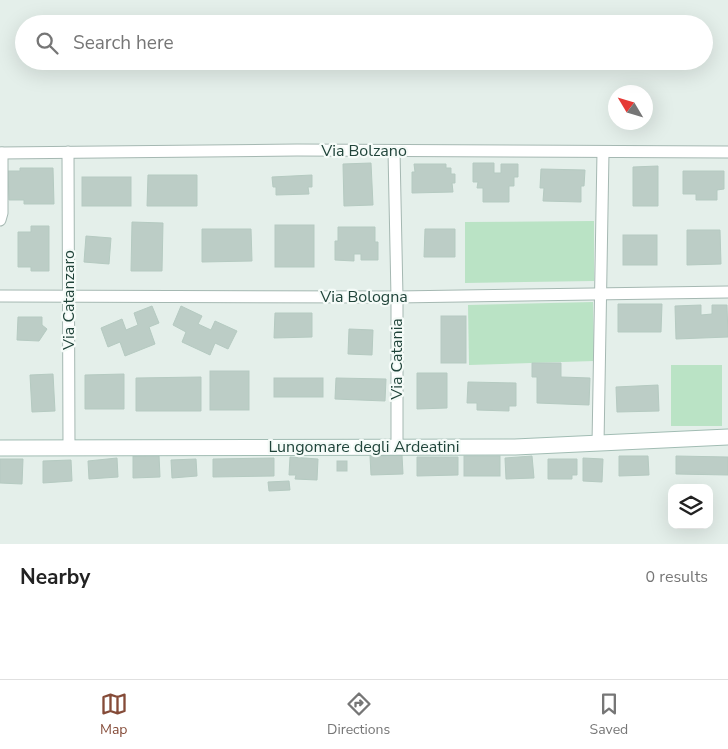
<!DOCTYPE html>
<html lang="en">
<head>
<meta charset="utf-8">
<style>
	:root { --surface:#fff; --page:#f6f6f6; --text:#222; --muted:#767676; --line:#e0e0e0; --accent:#854b38 }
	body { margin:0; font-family:"Nunito Sans",sans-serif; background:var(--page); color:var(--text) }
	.controls { position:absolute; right:15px; bottom:15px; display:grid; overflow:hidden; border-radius:10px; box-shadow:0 5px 20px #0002 }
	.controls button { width:45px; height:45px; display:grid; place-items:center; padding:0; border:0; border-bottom:1px solid var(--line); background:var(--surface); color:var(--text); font:25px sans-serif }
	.compass { position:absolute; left:608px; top:85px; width:45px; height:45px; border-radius:50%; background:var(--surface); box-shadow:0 5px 20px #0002; rotate:308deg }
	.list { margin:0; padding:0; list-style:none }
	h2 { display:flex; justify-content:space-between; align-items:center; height:65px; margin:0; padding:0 20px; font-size:21px }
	h2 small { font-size:16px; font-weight:400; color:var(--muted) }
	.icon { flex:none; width:28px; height:28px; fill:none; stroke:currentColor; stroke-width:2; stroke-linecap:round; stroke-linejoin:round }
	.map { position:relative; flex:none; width:728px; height:544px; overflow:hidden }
	.search { position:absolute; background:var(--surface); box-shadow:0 5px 20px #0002; left:15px; right:15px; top:15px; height:55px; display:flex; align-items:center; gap:12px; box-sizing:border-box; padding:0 18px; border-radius:28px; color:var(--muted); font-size:19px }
	.sheet { height:135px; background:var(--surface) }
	nav { display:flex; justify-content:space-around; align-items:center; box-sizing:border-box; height:70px; border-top:1px solid var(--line); background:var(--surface); font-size:14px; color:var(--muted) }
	nav a { display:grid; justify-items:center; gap:2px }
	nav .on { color:var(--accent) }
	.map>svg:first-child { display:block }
	.green { fill:#bae3c5 }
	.building { fill:#bccdc6; stroke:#b5cac1 }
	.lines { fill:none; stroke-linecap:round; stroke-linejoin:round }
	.street-casing { stroke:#a5b8b2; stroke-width:13 }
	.secondary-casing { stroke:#a1bcb3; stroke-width:17 }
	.street { stroke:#fff; stroke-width:11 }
	.secondary { stroke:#fff; stroke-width:15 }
	.labels { text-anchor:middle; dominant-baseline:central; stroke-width:4.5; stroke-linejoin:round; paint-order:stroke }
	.street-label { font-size:16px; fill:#20443a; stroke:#f5fbf8 }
</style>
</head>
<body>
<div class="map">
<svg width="728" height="544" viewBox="0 0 728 544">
	<rect width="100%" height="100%" fill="#e4efea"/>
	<g class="green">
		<polygon points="594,221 594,281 465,283 465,222"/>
		<polygon points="593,302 594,361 469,365 468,305"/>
		<rect x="671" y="365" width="51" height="61"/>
	</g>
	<g class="building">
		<polygon points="371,163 373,205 344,206 343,164"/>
		<polygon points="473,163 494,163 494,173 501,173 501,164 518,164 518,177 514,177 514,186 509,186 509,202 483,202 483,188 477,188 478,182 473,182"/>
		<polygon points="414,164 446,164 446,168 451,168 451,174 455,174 455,183 452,183 453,192 412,193 412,172 415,172"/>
		<polygon points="658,166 658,206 633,206 633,167"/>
		<polygon points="20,168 53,168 54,204 24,204 24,200 9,200 8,171 20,171"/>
		<polygon points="541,169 585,170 584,186 581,186 581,202 543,201 544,188 540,188"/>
		<polygon points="683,171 724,171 724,189 717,190 717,200 696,200 696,194 683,194"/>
		<polygon points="148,175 197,175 197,206 147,206"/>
		<polygon points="312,175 312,187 308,187 309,194 276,195 276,187 273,187 272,177"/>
		<rect x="82" y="177" width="49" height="29"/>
		<polygon points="132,222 163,223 162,271 131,271"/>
		<rect x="275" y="225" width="39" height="42"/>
		<polygon points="31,226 49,226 49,271 31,271 31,267 18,267 18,232 31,232"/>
		<polygon points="338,227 375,227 375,242 378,242 378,260 361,260 361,254 354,254 354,261 335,260 335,241 338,241"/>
		<polygon points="202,229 251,229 252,261 202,262"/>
		<polygon points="425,229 455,229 455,257 424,257"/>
		<polygon points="687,230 720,230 721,264 687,265"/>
		<rect x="623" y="235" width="34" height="30"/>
		<polygon points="86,236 111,238 109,264 84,262"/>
		<polygon points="618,304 662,304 661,332 618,332"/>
		<polygon points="701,305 701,315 712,314 712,305 727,305 728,337 676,339 675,306"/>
		<polygon points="152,306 159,323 149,327 155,344 125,356 120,342 108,347 101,328 122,319 126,330 138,325 134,313"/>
		<polygon points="181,306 202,316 198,324 211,330 215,321 237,331 228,349 215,343 210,355 182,342 186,332 173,325"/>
		<polygon points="275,313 312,313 312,337 274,338"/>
		<rect x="441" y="316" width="25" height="47"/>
		<polygon points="18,317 42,317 42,325 47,329 39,341 17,340"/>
		<polygon points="349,329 373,330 372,355 348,354"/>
		<polygon points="532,363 561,363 561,377 590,378 589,405 537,403 537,377 532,377"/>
		<rect x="210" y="371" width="39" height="39"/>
		<polygon points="417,373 447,373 447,408 417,409"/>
		<polygon points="53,374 55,411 32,412 30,375"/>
		<polygon points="124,374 124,409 85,409 85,375"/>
		<polygon points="201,377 201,411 136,411 136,378"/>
		<rect x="274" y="378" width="49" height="19"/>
		<polygon points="336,378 386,379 385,401 335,399"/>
		<polygon points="468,382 516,383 516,406 509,406 509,411 477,410 477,403 467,403"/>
		<polygon points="658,385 659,411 617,412 616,387"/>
		<polygon points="159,455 160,477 133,478 133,456"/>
		<polygon points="402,455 403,474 371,475 370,456"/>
		<rect x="464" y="456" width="36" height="20"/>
		<polygon points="532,456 534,478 506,479 505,458"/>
		<polygon points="619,456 648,456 649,475 619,476"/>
		<polygon points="676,456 728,457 728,475 676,474"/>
		<polygon points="290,457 318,459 317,480 295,479 296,475 289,475"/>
		<polygon points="417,457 458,457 458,475 417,476"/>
		<polygon points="117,458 118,477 89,479 88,461"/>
		<polygon points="274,458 274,476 213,477 213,459"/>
		<polygon points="583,458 603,459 602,482 583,481"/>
		<polygon points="0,459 23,459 22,484 0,483"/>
		<polygon points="196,459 197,476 172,478 171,460"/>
		<polygon points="548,459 577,459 577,475 572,475 572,479 548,479"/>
		<polygon points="71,460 72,481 43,483 43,461"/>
		<rect x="337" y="461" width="10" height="10"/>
		<polygon points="289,481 290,490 269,491 268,482"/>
	</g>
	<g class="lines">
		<g class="street-casing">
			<g id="street">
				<polyline points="394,151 397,297 397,447"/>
				<polyline points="68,152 69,448"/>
				<polyline points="0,153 297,150 728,152"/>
				<polyline points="0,220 2,213 2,153"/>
				<polyline points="0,296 397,297 728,292"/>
				<polyline points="598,444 603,152"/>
			</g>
		</g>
		<g class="secondary-casing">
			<polyline id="secondary" points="0,448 515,447 728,437"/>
		</g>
		<use href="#street" class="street"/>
		<use href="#secondary" class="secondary"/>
	</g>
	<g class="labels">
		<g class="street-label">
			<text x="364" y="151">Via Bolzano</text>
			<text x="364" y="297">Via Bologna</text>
			<text transform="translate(69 300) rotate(-90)">Via Catanzaro</text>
			<text transform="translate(397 359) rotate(-90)">Via Catania</text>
			<text x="364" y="447">Lungomare degli Ardeatini</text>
		</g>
	</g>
</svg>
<div class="controls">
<button><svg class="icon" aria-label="layers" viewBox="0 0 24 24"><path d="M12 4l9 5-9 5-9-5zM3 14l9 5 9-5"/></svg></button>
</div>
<svg class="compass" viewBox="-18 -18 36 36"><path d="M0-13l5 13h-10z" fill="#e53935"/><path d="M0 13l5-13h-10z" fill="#767676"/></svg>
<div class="search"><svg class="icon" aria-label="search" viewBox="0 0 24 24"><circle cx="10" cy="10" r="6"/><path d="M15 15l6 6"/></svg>Search here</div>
</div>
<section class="sheet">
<h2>Nearby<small>0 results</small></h2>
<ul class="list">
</ul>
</section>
<nav>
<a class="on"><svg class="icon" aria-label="map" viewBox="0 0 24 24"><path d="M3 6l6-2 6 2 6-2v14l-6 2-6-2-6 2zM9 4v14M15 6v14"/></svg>Map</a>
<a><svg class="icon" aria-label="directions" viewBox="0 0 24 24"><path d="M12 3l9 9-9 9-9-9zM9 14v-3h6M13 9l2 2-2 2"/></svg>Directions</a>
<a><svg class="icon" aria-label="saved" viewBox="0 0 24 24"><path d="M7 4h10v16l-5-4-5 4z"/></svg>Saved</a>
</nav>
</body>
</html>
